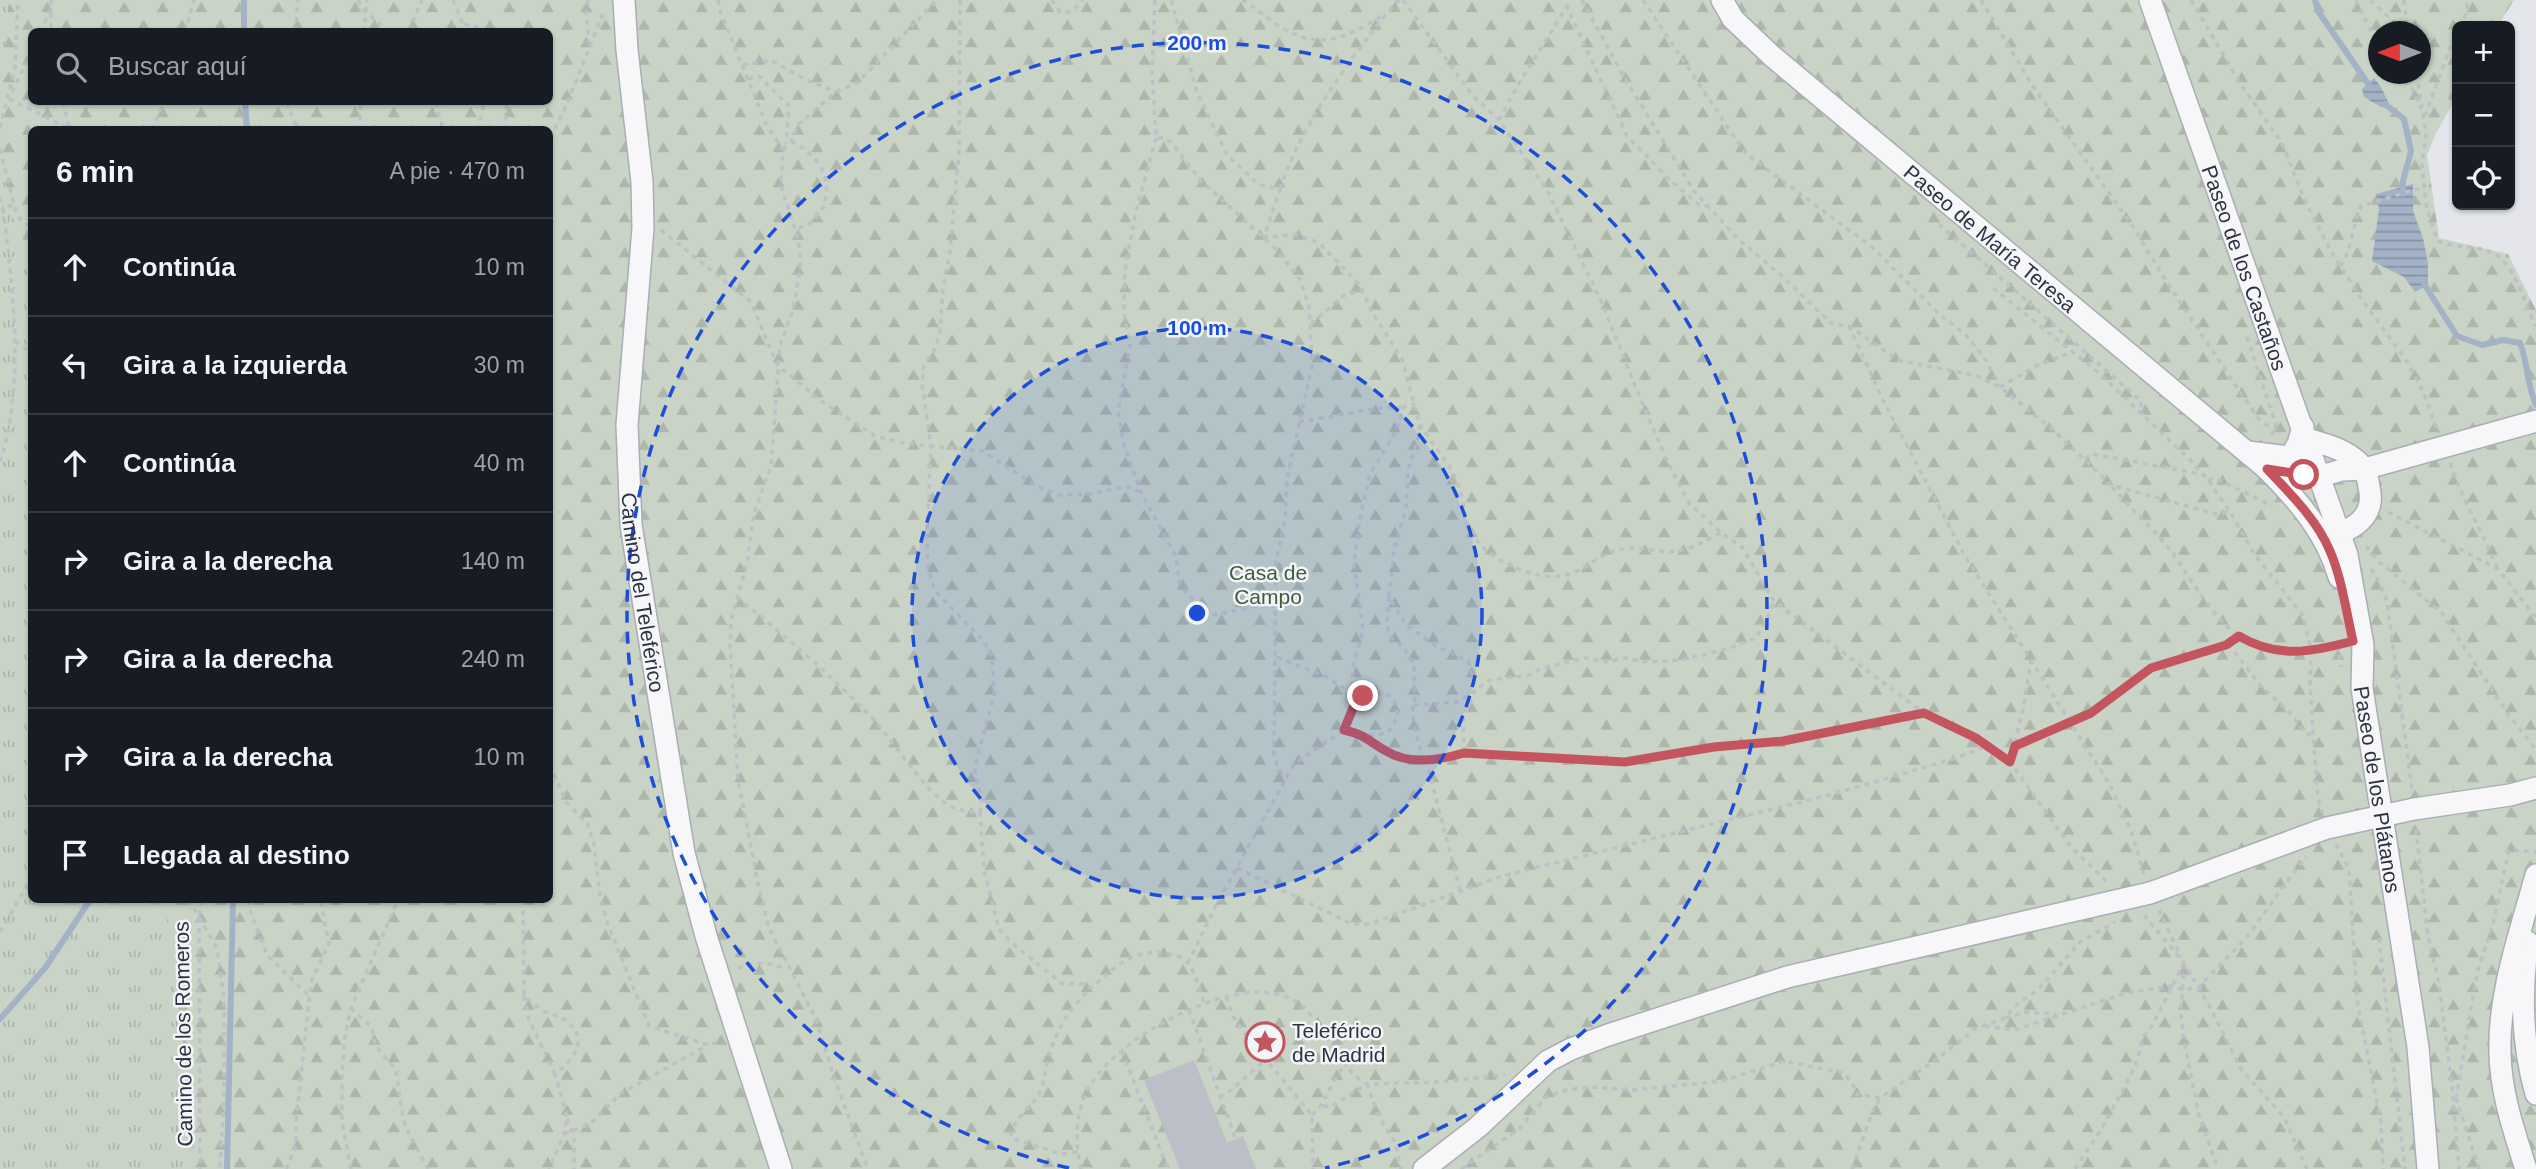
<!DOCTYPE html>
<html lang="es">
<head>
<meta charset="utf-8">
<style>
	:root { --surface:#171b24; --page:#20242c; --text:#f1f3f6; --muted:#9ea1a6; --line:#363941 }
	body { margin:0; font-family:Arial,sans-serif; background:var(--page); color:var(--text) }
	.controls { position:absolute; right:21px; top:21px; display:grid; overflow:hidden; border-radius:10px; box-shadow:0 2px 5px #0004 }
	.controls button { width:63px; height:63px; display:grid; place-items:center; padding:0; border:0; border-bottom:2px solid var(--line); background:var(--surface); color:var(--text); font:35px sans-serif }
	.compass { position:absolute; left:2368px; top:21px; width:63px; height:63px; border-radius:50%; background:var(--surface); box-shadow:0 2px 5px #0004; rotate:270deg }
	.stop { position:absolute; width:21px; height:21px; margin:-16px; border:5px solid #c4555f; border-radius:50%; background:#fff }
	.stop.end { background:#c4555f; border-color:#fff; box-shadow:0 2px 7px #0008 }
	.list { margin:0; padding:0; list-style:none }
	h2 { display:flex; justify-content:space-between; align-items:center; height:91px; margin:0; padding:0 28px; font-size:30px }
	h2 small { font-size:23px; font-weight:400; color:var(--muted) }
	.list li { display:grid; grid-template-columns:46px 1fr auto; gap:21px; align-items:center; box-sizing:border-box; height:98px; padding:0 28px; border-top:2px solid var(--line) }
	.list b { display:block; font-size:26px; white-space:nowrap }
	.list em { font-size:23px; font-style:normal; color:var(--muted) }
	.icon { flex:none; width:38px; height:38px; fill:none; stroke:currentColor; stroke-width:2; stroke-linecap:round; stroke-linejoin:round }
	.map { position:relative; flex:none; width:2536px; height:1169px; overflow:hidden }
	.search { position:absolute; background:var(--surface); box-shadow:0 2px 5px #0004; left:28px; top:28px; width:525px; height:77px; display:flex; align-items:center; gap:18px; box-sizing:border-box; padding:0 24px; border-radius:10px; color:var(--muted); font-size:26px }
	.panel { position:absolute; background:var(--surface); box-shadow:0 2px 5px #0004; left:28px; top:126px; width:525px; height:777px; border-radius:10px }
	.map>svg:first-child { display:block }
	.forest { fill:url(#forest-firs); fill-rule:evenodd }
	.park { fill:url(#park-tufts) }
	.water { fill:url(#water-rules) }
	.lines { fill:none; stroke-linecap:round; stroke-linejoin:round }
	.stream { stroke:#a3b2c7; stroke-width:6 }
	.building { fill:#bcbfc7 }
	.minor-casing { stroke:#a9adb5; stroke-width:24 }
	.path { stroke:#bec0c6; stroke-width:3.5; stroke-dasharray:5 5; stroke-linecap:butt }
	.minor { stroke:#f7f7f9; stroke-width:21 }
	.route { stroke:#c4555f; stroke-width:9 }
	.ring { fill:none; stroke:#1d4ed8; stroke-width:3.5; stroke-dasharray:12 9 }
	.labels { text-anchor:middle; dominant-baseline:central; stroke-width:5; stroke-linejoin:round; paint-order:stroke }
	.street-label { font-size:21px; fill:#2d3342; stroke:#f4f5f8 }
	.park-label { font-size:21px; fill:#405d3b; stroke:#f4f5f8 }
	.poi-label { font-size:21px; fill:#2d3342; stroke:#f4f5f8; text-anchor:start }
	.centre { fill:#1d4ed8; stroke:#f4f5f8; stroke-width:3.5 }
	.ring-label { font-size:21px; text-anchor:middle; font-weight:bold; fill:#1d4ed8; stroke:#f4f5f8; stroke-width:5; stroke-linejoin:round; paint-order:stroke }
</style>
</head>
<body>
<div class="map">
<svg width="2536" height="1169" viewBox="0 0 2536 1169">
	<defs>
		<pattern id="forest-firs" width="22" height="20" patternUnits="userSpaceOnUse" patternTransform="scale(1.75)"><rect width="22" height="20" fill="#c9d4c6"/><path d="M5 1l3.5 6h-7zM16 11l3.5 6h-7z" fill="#adb6ab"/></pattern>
		<pattern id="park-tufts" width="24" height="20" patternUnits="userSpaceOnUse" patternTransform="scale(1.75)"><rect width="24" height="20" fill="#c9d4c6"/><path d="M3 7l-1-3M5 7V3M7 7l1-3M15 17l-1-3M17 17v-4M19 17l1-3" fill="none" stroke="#adb6ab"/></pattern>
		<pattern id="water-rules" width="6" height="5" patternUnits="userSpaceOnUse" patternTransform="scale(1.75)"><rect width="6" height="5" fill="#a3b2c7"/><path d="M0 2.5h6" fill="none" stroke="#8591a3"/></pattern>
	</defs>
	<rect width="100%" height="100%" fill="#e4e6eb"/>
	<path class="forest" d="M0,0H2514L2498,26H2457V96L2435,135L2427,155L2439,238L2508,254L2536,310V1169H0ZM32,32H550V102H32ZM2378,32H2420V74H2378ZM32,130H550V900H32Z"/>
	<g class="park">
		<polygon points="0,0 10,0 0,95"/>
		<polygon points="0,166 8,190 8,207 32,258 32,900 164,900 192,1107 194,1169 0,1169"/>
	</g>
	<g class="water">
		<path d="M2374,78C2383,87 2385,98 2392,109L2381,107L2364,97L2362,89Z"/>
		<polygon points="2413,184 2413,211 2423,238 2428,263 2428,285 2415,292 2404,277 2372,261 2379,209 2376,194"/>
	</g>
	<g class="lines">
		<g class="stream">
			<polyline points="2315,0 2318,11 2371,88"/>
			<polyline points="244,32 244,0"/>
			<polyline points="245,102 247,130"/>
			<polyline points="2385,104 2404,119 2411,151 2403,181 2403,194"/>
			<path d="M2421,279L2457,336L2482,345L2503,340L2520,343C2528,363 2527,386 2536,405"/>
			<polyline points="0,1019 45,968 90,900"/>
			<polyline points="227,1169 233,900"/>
		</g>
	</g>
	<polygon class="building" points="1194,1060 1227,1143 1243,1136 1256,1169 1180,1169 1144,1080"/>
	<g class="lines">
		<g class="minor-casing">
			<g id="minor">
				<path id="s1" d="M624,0L627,50L642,182L643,228L627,425L631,525L684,853L706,936L781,1169"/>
				<path id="s2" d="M1722,0L1733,19L1772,56L2267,469C2298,500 2327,534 2339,577"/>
				<path id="s3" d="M2150,0L2347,555L2363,645L2362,688L2418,1047L2428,1169"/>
				<path d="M2307,439C2324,444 2345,449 2358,462C2364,468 2368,478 2369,487C2375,511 2361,525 2340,533"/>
				<polyline points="2248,452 2290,457 2298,444 2303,427"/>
				<polyline points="2267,469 2298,474 2319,472"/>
				<polyline points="2321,476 2342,470 2364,469 2536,421"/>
				<path d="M2528,942C2520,994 2522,1044 2536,1094"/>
				<polyline points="1424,1169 1478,1127 1548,1061 1571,1049 1608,1035 1787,977 2150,893 2327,828 2414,809 2510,795 2536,788"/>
				<path d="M2526,1169C2514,1131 2501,1094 2500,1054C2498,993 2520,934 2536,875"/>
			</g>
		</g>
		<g class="path">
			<polyline points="358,0 365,11 389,32"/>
			<polyline points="453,0 466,32"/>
			<polyline points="588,0 586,14 589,43"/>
			<polyline points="718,0 720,11 766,124 783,150 781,186 798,238 801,263 793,310 780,345 771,466 754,513 747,563 731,621 730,645 738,779 759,889 769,928 816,1019 835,1080 868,1169"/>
			<polyline points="960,0 959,152 950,251 943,287 940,331 936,347 924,365 922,383 931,447 927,536 928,568 935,591 983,640 992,657 993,667 994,695 978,754 975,772 982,803 980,812"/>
			<path d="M1052,0L1060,12C1070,15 1076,7 1083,0"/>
			<polyline points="1155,0 1152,71 1156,138 1163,138 1171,142 1200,180 1278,251 1300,280 1309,306 1312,366 1287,479 1285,520 1276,561 1274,755 1279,771 1286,775"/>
			<path d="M1171,0L1197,92L1227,155L1259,185L1280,189L1264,237L1297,235L1319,243L1359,284L1372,312L1402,359L1419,423V433L1408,471L1406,508L1394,550L1389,597L1406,625L1436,646L1468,661L1476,688L1463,719L1464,753C1427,764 1391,763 1364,735"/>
			<path d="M1242,0C1257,8 1269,21 1284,29C1322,51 1348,36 1382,16"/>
			<polyline points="1403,0 1473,96 1499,120 1547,190 1601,301 1645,410 1671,469 1689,503 1721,533 1742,547 1774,601 1924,713 1976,738 2010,762 2071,847 2107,882"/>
			<polyline points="1582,0 1621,72 1694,191 1739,240 1783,277 1832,324 1849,326 1898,360 1977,376 2000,387 2053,430 2111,485 2220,515 2229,510"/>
			<polyline points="1643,0 1745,153 1872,247 1939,314 1965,334 1984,357 1999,385"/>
			<polyline points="1981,0 2032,85 2134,228 2166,281 2240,392 2259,419 2266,425 2276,428"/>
			<polyline points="2191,0 2241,85 2282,143 2304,199 2333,255 2365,304 2406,360 2423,391 2437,430"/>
			<polyline points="2356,0 2378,46"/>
			<polyline points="2370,0 2403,30 2408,31"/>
			<polyline points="2404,0 2408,32"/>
			<polyline points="1566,5 1627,136 1669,179 1699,205 1707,206"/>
			<polyline points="51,13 51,32"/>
			<polyline points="464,24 496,32"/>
			<polyline points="2459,26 2464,22 2468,0"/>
			<polyline points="40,32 51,9 51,0"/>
			<polyline points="185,32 194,0"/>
			<polyline points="295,32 298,0"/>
			<polyline points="364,32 367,0"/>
			<polyline points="412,32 413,21 422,0"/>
			<polyline points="743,65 770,60 807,80 836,92"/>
			<polyline points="2397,74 2413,90 2421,109"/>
			<path d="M2417,74L2426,134L2422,163L2424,187L2427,210L2438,241C2454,248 2475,245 2491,252C2515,262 2524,304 2536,326"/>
			<polyline points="748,79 759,76 789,106 786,144"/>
			<polyline points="12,92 32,51"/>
			<polyline points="9,99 72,130"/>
			<polyline points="63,102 70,130"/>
			<polyline points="287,102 294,121 300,130"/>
			<polyline points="436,102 443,130"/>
			<polyline points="2425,116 2457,29"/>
			<polyline points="1499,120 1519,83 1571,0"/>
			<polyline points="0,128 15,68 18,0"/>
			<polyline points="152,130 164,102"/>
			<polyline points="359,130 361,102"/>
			<polyline points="478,130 484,102"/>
			<polyline points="505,130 507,102"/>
			<polyline points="550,138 567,104 604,11"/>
			<polyline points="1156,138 1136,211 1125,270 1124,313 1130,346 1118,412 1124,445 1141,492 1175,555 1180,585 1206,614 1213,615 1258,606 1276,606"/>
			<path d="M791,141C805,148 821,161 825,177C831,200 819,225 795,229"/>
			<polyline points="0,149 16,212 20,219 32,228"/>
			<polyline points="783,150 791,141 799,124 836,92 858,82 937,0"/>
			<path d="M1280,189C1296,140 1324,98 1354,56C1369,36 1382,17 1399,0"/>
			<polyline points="0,197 3,209 0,211"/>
			<polyline points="1939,224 2141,401 2142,415"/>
			<polyline points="661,230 751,302 777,365 824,403 875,436 903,443 982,451 1037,486 1059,495 1092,494 1126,486 1141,492"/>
			<path d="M2340,266C2351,254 2353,222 2361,206L2424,187"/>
			<polyline points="1993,288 2100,374 2190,460 2208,480 2229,510 2255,555 2303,615 2311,649 2310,685 2313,734 2318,798 2322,812"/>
			<polyline points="1311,324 1343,296 1361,290"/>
			<polyline points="1849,326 1884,402 1965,556 2110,785 2132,833 2144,874"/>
			<polyline points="2247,337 2277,428 2271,435"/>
			<polyline points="15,341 32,354"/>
			<polyline points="2000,387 2038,365 2073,352"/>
			<polyline points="1299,422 1373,409 1404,407"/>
			<path d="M1420,424C1430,443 1446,458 1455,477C1463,493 1463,513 1470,529C1481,557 1531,580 1560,576C1581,574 1597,555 1618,550C1637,545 1657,553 1677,551C1692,549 1708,539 1721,533"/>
			<polyline points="2085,459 2092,454 2196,473 2201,471"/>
			<path d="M0,462C25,387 13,287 3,209L14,204"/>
			<path d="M2450,463C2462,500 2483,533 2498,569"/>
			<polyline points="2208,480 2215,478 2272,506"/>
			<path d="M2112,487C2130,507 2150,526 2167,546C2197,584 2221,643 2275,651C2295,654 2319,648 2339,644"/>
			<polyline points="2388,512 2498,569 2536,618"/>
			<polyline points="2366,546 2378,561 2441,612 2508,714 2536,750"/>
			<polyline points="2371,569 2378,580 2387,601 2412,790"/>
			<path d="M737,597C784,635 830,674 872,718C896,744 914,776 941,800C951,809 966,812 980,812L984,870L999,929L1012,943L1061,983L1084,984L1091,988C1114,967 1135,947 1168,954C1175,955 1183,957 1188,963C1196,974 1200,992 1205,1004"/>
			<polyline points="1389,597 1387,623 1389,636 1404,648 1414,664 1415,695 1412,714 1422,758"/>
			<polyline points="550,602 551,630 550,641"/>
			<polyline points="2228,644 2261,686 2290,713 2306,734 2313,734"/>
			<polyline points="2338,645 2341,667"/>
			<polyline points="1277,657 1327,677 1351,693"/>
			<polyline points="1414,705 1458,702 1490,680 1530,675 1542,668 1585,658 1606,662 1626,658 1644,662 1681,660 1727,649 1756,638 1767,619 1774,601"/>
			<polyline points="1352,707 1351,693 1354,662 1363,630 1354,563 1360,518 1370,474 1396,431 1404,407 1415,404"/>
			<polyline points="2015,746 2073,723 2091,713 2151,668 2226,645 2239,636"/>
			<polyline points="1464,753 1625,762 1715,747 1783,741 1922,713"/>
			<polyline points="1426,760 1460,890"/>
			<polyline points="2010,762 2023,710 2031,661"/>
			<polyline points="550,765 566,802 588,824 594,845 600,896 607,922 649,1026 708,1045 720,1041"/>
			<polyline points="2416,829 2428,936 2439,983 2452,1087 2459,1169"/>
			<polyline points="2336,844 2349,869 2357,1000 2381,1123 2383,1169"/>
			<polyline points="1237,868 1352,924 1370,924 1502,876 1837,793 1956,758 1987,746"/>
			<polyline points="189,900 217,948 224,998 224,1094 220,1169"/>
			<polyline points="249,900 251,913 267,955 310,997"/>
			<path d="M523,900L524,996C531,1001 538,1008 546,1012C551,1015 557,1015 562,1018C591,1035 576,1058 555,1074L567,1117L564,1134L549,1169"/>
			<polyline points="2159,910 2181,957"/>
			<polyline points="199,915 203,900"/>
			<polyline points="2144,915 2184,963 2210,1007 2241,1069 2284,1117 2307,1169"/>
			<polyline points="199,918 200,1169"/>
			<polyline points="0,932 32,877"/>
			<polyline points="2379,938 2405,1169"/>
			<polyline points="1188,963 1213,911 1294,764 1344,730 1353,708 1363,696 1377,691 1390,696 1395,702 1398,715 1392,728 1386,733 1373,735 1344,730"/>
			<polyline points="2184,964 2181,1013 2183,1034 2198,1112 2218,1169"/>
			<path d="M738,968C747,965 759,962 769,964C776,965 779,968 787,966"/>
			<polyline points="524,996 529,1020 555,1074"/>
			<polyline points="1226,997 1233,1016 1247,1037 1312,1115 1313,1169"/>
			<polyline points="351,1008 372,1028 375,1045 396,1070 401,1107 406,1128 428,1169"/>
			<polyline points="1189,1010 1236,1140"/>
			<polyline points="2005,1018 2026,1012 2056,1014"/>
			<polyline points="1985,1026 2014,1030 2126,993 2173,986 2183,990 2199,987 2246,938 2306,856"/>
			<polyline points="1122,1051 1167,1167"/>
			<polyline points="1219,1097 1229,1092 1266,1059"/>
			<polyline points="2456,1098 2479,1169"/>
			<polyline points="2456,1099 2477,973 2493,924 2509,850 2536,852"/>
			<polyline points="1323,1106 1330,1107 1367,1084 1379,1117 1395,1142 1401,1169"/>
			<path d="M1312,1115C1328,1102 1330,1080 1345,1066"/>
			<polyline points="567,1119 574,1137 574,1169"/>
			<polyline points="564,1134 590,1124 620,1094 708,1045"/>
			<path d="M1077,1152L1062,1154L1013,1139L1011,1135C1014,1116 1034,1107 1041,1090C1044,1081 1045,1072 1047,1063C1056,1029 1066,1013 1091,988"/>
			<polyline points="286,1169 296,1146 296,1122 311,982 329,943 320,900"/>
			<polyline points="351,1169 342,1122 342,1076 345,1035 351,1008 398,900"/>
			<path d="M1081,1169C1075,1143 1075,1115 1087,1091C1112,1040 1228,976 1284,996C1325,1011 1331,1064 1367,1084L1439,1082L1505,1075"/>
			<polyline points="1461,1169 1520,1128 1546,1097 1566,1090 1591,1087 1633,1090 1722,1081 1784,1061 1843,1073 1852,1082 1856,1094 1880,1098 1941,1056 1975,1029 2003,1019 2020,1002 2038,990 2080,942 2115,922"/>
			<polyline points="1852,1169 1872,1113 1880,1098"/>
			<polyline points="2075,1169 2105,1123 2135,1067 2144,1036 2152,1026 2183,965"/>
		</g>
		<use href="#minor" class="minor"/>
	</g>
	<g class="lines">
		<path class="route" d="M1363,696L1353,708L1344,730C1367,735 1369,742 1388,752C1410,765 1440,760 1464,753L1625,762L1714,747L1783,741L1924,713L1976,738L2010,762L2015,746L2091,713L2151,668L2226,645L2239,636C2277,659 2312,652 2353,641C2346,611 2342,579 2330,551C2317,520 2290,493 2267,469L2304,475"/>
	</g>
	<circle cx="1197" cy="613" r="285" fill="#1d4ed8" fill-opacity=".12"/>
	<g class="ring">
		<circle cx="1197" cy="613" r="285"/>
		<path d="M1069 1168A570 570 0 1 1 1325 1168"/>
	</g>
	<defs>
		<g id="sight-ring" transform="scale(2.0125)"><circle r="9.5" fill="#f4f5f8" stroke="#c4555f" stroke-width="1.5"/><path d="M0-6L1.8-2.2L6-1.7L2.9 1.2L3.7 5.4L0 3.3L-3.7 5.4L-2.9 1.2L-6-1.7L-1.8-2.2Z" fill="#c4555f"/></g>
	</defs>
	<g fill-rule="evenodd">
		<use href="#sight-ring" x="1265" y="1042"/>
	</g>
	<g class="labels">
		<g class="street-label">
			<text stroke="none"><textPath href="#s2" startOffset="360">Paseo de María Teresa</textPath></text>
			<text stroke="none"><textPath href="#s3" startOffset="284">Paseo de los Castaños</textPath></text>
			<text stroke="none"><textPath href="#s1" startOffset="595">Camino del Teleférico</textPath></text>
			<text stroke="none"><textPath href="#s3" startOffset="826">Paseo de los Plátanos</textPath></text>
			<text transform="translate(183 1034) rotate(-91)">Camino de los Romeros</text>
		</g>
		<g class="park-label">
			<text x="1268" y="572">Casa de<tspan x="1268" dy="24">Campo</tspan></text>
		</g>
		<g class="poi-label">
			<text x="1292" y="1030">Teleférico<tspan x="1292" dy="24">de Madrid</tspan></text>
		</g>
	</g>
	<circle cx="1197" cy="613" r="10" class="centre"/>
	<g class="ring-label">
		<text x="1197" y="50">200 m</text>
		<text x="1197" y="335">100 m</text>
	</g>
</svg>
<div class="controls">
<button>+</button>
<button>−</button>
<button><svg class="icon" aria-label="locate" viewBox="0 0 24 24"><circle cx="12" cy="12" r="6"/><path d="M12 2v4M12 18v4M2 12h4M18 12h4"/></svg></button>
</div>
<svg class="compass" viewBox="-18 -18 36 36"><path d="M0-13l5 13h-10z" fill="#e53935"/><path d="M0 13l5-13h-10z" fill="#9ea1a6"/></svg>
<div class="stop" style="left:2304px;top:475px"></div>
<div class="stop end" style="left:1363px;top:696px"></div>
<div class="search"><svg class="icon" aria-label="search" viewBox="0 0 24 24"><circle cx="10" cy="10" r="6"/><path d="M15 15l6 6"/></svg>Buscar aquí</div>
<section class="panel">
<h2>6 min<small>A pie · 470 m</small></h2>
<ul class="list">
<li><svg class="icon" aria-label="ahead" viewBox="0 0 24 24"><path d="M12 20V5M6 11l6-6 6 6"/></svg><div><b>Continúa</b></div><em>10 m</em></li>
<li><svg class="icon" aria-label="left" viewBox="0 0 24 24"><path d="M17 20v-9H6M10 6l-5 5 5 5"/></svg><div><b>Gira a la izquierda</b></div><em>30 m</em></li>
<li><svg class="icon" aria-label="ahead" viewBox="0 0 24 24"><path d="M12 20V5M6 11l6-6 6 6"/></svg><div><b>Continúa</b></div><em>40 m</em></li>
<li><svg class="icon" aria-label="right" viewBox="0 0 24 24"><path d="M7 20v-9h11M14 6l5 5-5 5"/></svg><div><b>Gira a la derecha</b></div><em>140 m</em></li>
<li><svg class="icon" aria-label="right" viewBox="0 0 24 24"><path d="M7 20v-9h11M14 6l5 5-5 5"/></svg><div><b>Gira a la derecha</b></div><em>240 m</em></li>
<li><svg class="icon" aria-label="right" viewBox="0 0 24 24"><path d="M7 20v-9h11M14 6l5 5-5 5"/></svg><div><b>Gira a la derecha</b></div><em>10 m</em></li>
<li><svg class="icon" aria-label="arrive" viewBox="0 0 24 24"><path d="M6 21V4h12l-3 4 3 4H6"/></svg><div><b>Llegada al destino</b></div></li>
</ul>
</section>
</div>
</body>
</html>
